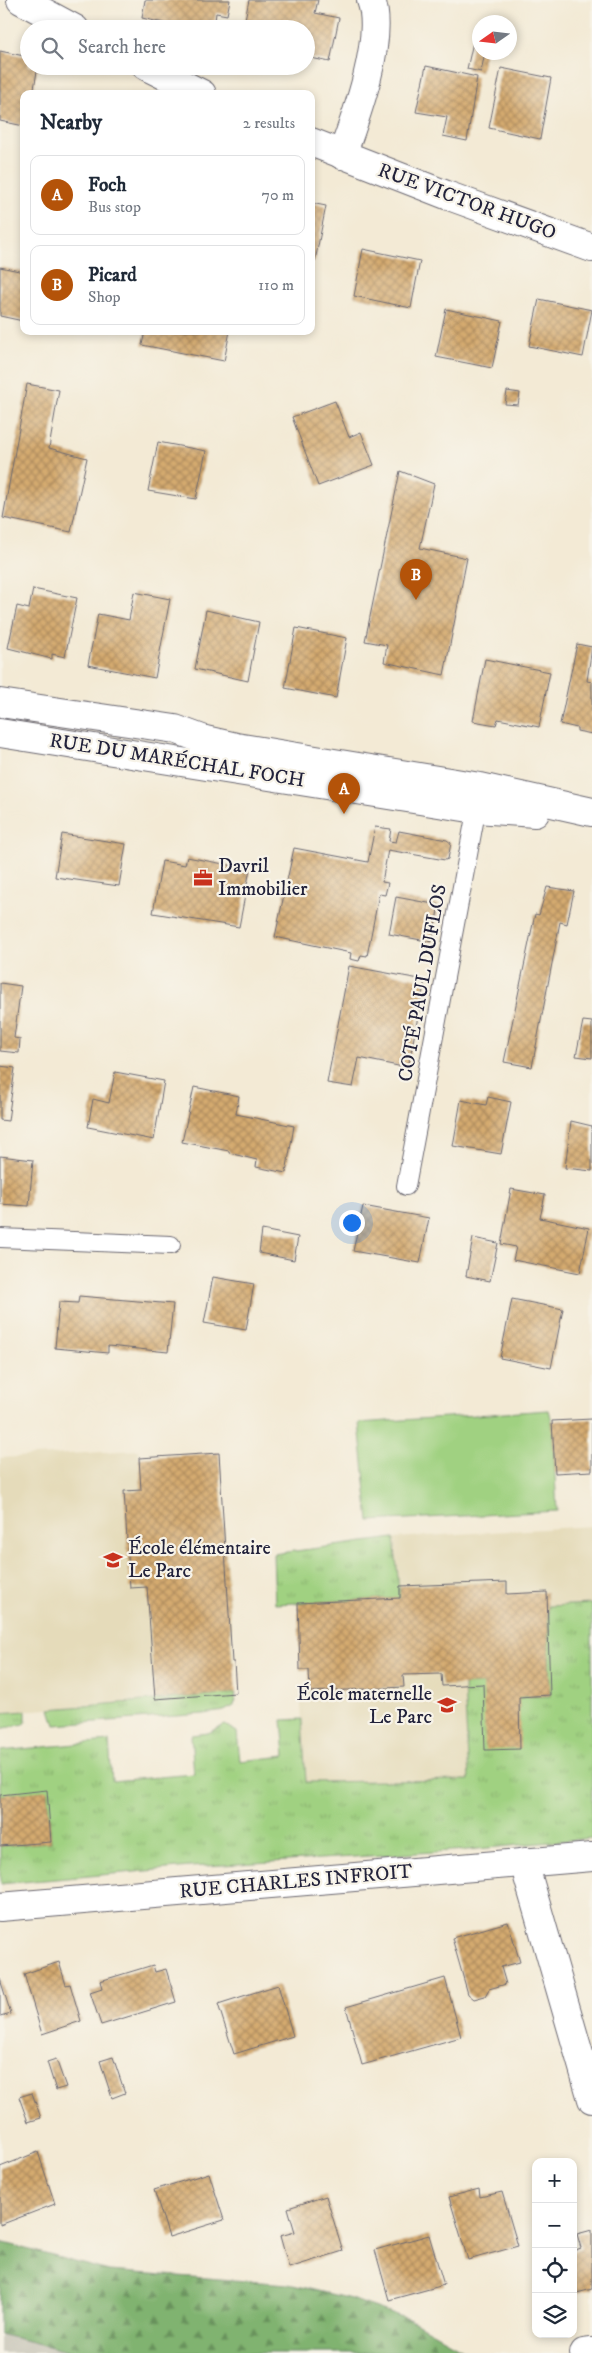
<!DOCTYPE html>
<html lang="en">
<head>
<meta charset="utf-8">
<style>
	:root { --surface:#fff; --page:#f2f2f3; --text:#1f2937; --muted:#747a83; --line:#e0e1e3; --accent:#b45309 }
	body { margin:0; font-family:"IM FELL DW Pica",serif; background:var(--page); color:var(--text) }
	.controls { position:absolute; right:15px; bottom:15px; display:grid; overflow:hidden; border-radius:10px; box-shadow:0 2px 8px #0003 }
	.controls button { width:45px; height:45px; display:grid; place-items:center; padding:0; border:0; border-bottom:1px solid var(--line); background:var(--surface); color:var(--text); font:25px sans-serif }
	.compass { position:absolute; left:472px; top:15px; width:45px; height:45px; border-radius:50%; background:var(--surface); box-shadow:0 2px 8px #0003; rotate:256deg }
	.you { position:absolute; left:351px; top:1222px; width:18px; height:18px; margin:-12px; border:4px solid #fff; border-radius:50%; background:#1a73e8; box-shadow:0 0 0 8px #1a73e833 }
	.badge { display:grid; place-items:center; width:32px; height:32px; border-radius:50%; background:var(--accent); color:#fff; font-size:16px; font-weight:700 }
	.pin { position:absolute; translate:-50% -41px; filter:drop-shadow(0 1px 2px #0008) }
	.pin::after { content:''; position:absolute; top:26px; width:18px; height:15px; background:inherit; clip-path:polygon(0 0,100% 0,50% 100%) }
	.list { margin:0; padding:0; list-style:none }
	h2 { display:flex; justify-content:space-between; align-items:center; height:65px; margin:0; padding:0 20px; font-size:21px }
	h2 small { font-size:16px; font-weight:400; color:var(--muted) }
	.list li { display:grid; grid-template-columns:32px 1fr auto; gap:15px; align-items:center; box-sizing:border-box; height:80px; margin:0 10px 10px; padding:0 10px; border:1px solid var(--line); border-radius:10px }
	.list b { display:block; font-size:19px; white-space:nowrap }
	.list p { margin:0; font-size:16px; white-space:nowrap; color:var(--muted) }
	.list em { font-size:16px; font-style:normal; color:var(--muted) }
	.icon { flex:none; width:28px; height:28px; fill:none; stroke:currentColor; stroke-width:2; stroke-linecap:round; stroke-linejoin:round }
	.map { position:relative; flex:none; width:592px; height:2353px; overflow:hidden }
	.search { position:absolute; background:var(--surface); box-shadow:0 2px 8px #0003; left:20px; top:20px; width:295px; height:55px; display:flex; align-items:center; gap:12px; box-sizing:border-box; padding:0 18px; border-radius:28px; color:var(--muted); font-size:19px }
	.panel { position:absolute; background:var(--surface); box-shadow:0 2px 8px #0003; left:20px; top:90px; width:295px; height:245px; border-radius:10px }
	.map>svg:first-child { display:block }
	.built { fill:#e5dbba }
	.railway { fill:#c7c5b8 }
	.grass { fill:url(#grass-tufts); stroke:#617a5e }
	.forest { fill:url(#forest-firs); stroke:#516a55 }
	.garden { fill:#a0d181; stroke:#617a5e }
	.building { fill:url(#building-cross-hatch) }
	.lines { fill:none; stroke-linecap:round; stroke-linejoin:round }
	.service-casing { stroke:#6b6871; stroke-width:20 }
	.minor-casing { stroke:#6b6871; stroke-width:30 }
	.service { stroke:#fff; stroke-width:18 }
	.minor { stroke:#fff; stroke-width:28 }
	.labels { text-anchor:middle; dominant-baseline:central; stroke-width:4.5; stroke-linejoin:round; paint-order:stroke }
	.street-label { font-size:20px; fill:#22223b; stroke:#f7f3e8 }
	.poi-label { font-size:20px; fill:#22223b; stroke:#f7f3e8; text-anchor:start }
</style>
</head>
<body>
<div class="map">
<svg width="592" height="2353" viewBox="0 0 592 2353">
	<defs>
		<pattern id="grass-tufts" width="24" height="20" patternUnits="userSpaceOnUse" patternTransform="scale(1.25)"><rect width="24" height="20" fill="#a0d181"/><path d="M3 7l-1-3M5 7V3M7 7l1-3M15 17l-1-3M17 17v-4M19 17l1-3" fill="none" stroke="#8ab370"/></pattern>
		<pattern id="forest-firs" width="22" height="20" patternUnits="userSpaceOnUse" patternTransform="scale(1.25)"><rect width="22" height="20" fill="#80b36f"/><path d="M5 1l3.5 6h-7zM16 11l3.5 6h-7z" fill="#68915c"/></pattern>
		<pattern id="building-cross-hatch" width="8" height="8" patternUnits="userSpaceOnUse" patternTransform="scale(1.25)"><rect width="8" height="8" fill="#d4aa70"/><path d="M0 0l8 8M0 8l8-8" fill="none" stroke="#ac8a5d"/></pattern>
	</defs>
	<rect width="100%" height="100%" fill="#f7f3e8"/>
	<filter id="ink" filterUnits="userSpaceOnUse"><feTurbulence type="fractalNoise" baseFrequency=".02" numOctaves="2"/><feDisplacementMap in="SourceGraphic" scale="10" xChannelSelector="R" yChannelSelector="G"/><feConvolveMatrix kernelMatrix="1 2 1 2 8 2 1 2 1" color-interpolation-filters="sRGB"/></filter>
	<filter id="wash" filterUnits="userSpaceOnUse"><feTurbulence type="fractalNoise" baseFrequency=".0096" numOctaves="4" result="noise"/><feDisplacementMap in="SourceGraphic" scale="20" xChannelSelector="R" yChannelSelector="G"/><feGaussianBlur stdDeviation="1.12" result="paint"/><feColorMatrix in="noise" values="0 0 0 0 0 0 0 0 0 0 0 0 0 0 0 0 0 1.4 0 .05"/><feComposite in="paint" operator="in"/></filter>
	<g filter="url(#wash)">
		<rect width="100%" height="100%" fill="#f3ead5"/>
		<g class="built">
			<polygon points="138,1450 139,1458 219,1453 236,1693 0,1713 0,1458"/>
			<polygon points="592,1526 592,1838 467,1850 292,1861 282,1720 302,1719 300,1692 310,1691 309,1670 300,1670 298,1603 400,1598 394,1538"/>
		</g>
		<polygon class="railway" points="0,2334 76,2353 0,2353"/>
		<g class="grass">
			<polygon points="394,1538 400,1598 275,1604 273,1554"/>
			<polygon points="592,1604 592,1838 467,1850 190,1867 0,1884 0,1846 51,1842 47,1791 0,1795 0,1751 109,1741 112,1781 194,1774 191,1735 208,1733 225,1725 237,1732 240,1761 285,1756 282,1720 302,1719 306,1782 469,1780 464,1685 483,1684 519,1697 550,1696 548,1606"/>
			<polygon points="236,1693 234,1706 224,1711 204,1714 55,1725 50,1709"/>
			<polygon points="26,1711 26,1722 24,1724 0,1729 0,1713"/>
		</g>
		<polygon class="forest" points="0,2242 109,2271 289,2284 351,2299 411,2320 470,2353 76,2353 0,2334"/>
		<polygon class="garden" points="549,1410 552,1421 557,1511 369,1521 359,1423"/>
		<g id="blocks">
			<g class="building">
				<polygon points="145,0 230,0 227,15 216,13 214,29 189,29 142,18"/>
				<polygon points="249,0 318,0 315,13 339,18 330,62 306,57 306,29 243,29"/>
				<polygon points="473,42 480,43 480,52 485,52 481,72 467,69"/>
				<polygon points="0,51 29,57 29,66 38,66 33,94 24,94 24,126 0,121"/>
				<polygon points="426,66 477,77 467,141 443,136 447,117 416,112"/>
				<polygon points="501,68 551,78 540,139 489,128"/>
				<polygon points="311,203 326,206 315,261 311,260"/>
				<polygon points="363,249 420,261 411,308 354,296"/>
				<polygon points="0,267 24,272 23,321 0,316"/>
				<polygon points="539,299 592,310 583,357 529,346"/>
				<polygon points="446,309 502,321 492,368 436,357"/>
				<polygon points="145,331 230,331 224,361 142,345"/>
				<polygon points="27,384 59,390 49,448 87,458 71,532 3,518"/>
				<polygon points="507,391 520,393 518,405 505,404"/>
				<polygon points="335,401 349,437 361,432 374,465 318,486 292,417"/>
				<polygon points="158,442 206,451 196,499 148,491"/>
				<polygon points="400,471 434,484 420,548 467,558 444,675 384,662 387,645 365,641"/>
				<polygon points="33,589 77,598 65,657 52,654 52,659 8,648 17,606 29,609"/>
				<polygon points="134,592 170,599 155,678 88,665 98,614 129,620"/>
				<polygon points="206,610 259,622 248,681 195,669"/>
				<polygon points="296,628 347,638 336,698 285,688"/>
				<polygon points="577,644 592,647 587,681 592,682 592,734 577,731 577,728 560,724"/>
				<polygon points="485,659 550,672 539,727 498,719 496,725 473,721"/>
				<polygon points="375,827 391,829 389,841 396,842 399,831 447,840 451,843 448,859 445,860 388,850 382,882 388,883 385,895 379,894 367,956 361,955 359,961 350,959 351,953 275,937 294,848 368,862"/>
				<polygon points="62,834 126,844 119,886 55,877"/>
				<polygon points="187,857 250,869 239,927 153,913 162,861 185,865"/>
				<polygon points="547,887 574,891 567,924 560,922 532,1067 504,1062 535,914 539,915"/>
				<polygon points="396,897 439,905 432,942 389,934"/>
				<polygon points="349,966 425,980 408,1068 359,1058 353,1087 327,1083"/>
				<polygon points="0,983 21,986 14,1038 20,1039 19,1053 0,1051"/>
				<polygon points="583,1021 592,1022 592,1058 576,1056"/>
				<polygon points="0,1066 15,1068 8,1121 0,1120"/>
				<polygon points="115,1072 164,1081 154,1140 88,1127 93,1099 109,1103"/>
				<polygon points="194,1087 239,1096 236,1114 294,1126 286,1173 256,1167 257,1160 229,1153 229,1151 182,1142"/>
				<polygon points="488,1097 511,1102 501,1154 453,1146 461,1100 486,1105"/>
				<polygon points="571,1121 592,1126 592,1171 565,1168"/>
				<polygon points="0,1156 33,1160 29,1206 0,1204"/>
				<polygon points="511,1189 545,1195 540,1218 589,1228 580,1273 513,1260 516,1247 501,1244"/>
				<polygon points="363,1206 429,1218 420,1263 353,1251"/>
				<polygon points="262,1230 298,1237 294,1260 259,1253"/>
				<polygon points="473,1238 498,1243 490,1281 466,1276"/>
				<polygon points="213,1277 254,1284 246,1330 204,1323"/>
				<polygon points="79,1296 173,1304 168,1352 108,1346 108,1353 55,1348 59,1302 78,1303"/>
				<polygon points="512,1299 563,1309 551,1368 500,1358"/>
				<polygon points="592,1419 592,1471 555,1473 552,1421"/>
				<polygon points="219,1453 232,1662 234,1662 236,1693 155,1699 147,1587 130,1588 124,1491 141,1490 139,1458"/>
				<polygon points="507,1582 507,1594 547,1592 550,1695 519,1697 520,1749 485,1750 483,1684 442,1686 441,1674 403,1675 404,1687 310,1692 309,1670 300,1670 298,1603 400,1598 400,1586"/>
				<polygon points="47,1790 51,1842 0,1846 0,1795"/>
				<polygon points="508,1922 520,1962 501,1967 506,1984 489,1989 485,1996 474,1999 468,1994 452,1938"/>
				<polygon points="59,1962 66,1985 70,1984 81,2021 42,2034 24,1974"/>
				<polygon points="153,1965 155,1972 166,1969 176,2002 101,2025 90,1992 102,1988 100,1981"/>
				<polygon points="445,1978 461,2037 362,2065 346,2007"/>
				<polygon points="0,1979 11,2014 0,2017"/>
				<polygon points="278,1985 293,2036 234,2054 218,2004"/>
				<polygon points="113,2057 125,2093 112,2098 100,2061"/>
				<polygon points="56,2059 66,2087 56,2090 47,2062"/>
				<polygon points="32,2093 41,2118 28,2122 19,2097"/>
				<polygon points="38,2152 55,2204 0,2225 0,2167"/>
				<polygon points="209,2173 224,2220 169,2237 154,2190"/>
				<polygon points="479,2189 480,2197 502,2192 518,2246 468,2260 449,2197"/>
				<polygon points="326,2196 343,2251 289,2268 280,2236 295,2232 288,2208"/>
				<polygon points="592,2230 592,2289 573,2294 573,2251 581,2248 577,2234"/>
				<polygon points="429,2235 444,2285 389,2300 375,2250"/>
			</g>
		</g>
	</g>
	<g filter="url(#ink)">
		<use href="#blocks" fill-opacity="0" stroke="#6b6871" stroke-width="1"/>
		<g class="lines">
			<g class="service-casing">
				<g id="service">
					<polyline points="406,1186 478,801"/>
					<polyline points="0,1238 171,1245"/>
				</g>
			</g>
			<g class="minor-casing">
				<g id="minor">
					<polyline points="21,0 75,29"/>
					<polyline points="146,66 202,94"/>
					<polyline points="311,142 449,196 592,248"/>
					<path d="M342,155C356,117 385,38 371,0"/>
					<polyline points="0,703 175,729 205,740 236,747 480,787 592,812"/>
					<polyline points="0,733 476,809 535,813"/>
					<polyline points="526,1862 528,1877 592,2099"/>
					<polyline points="0,1907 592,1857"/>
					<polyline points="584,2353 592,2352"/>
				</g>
			</g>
			<use href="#service" class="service"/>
			<use href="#minor" class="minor"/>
		</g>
	</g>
	<defs>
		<g id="office-bare" transform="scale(1.5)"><path d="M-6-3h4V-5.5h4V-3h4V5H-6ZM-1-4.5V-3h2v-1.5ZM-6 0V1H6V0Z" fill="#c8321e" stroke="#f7f3e8" stroke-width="2.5" paint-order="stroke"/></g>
		<g id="school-bare" transform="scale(1.5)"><path d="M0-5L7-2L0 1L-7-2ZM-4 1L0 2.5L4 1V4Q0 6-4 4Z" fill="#c8321e" stroke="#f7f3e8" stroke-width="2.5" paint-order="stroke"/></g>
	</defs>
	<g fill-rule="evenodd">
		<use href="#office-bare" x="203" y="878"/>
		<use href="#school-bare" x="113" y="1560"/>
		<use href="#school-bare" x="447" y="1705"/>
	</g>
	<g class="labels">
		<g class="street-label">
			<text transform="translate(467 202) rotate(20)">RUE VICTOR HUGO</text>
			<text transform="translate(177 761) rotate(9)">RUE DU MARÉCHAL FOCH</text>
			<text transform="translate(423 983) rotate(-80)">COTÉ PAUL DUFLOS</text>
			<text transform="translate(296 1882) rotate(-5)">RUE CHARLES INFROIT</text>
		</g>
		<g class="poi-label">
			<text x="218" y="866">Davril<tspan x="218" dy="23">Immobilier</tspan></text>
			<text x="128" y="1548">École élémentaire<tspan x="128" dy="23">Le Parc</tspan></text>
			<text x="432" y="1694" text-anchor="end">École maternelle<tspan x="432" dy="23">Le Parc</tspan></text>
		</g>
	</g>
</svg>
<div class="controls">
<button>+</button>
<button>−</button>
<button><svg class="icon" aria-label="locate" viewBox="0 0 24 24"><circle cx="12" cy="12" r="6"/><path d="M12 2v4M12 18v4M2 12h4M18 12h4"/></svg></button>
<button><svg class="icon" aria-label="layers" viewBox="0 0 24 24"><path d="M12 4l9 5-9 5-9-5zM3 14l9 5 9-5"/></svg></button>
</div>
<svg class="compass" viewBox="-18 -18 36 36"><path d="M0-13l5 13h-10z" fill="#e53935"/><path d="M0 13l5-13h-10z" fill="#747a83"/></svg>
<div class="you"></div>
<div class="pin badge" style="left:344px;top:814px">A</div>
<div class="pin badge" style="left:416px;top:600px">B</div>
<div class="search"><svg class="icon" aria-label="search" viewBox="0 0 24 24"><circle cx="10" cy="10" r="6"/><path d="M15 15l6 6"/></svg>Search here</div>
<section class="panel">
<h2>Nearby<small>2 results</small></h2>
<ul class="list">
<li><span class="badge">A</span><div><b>Foch</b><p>Bus stop</p></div><em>70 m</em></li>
<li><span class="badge">B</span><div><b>Picard</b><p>Shop</p></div><em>110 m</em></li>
</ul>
</section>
</div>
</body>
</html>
